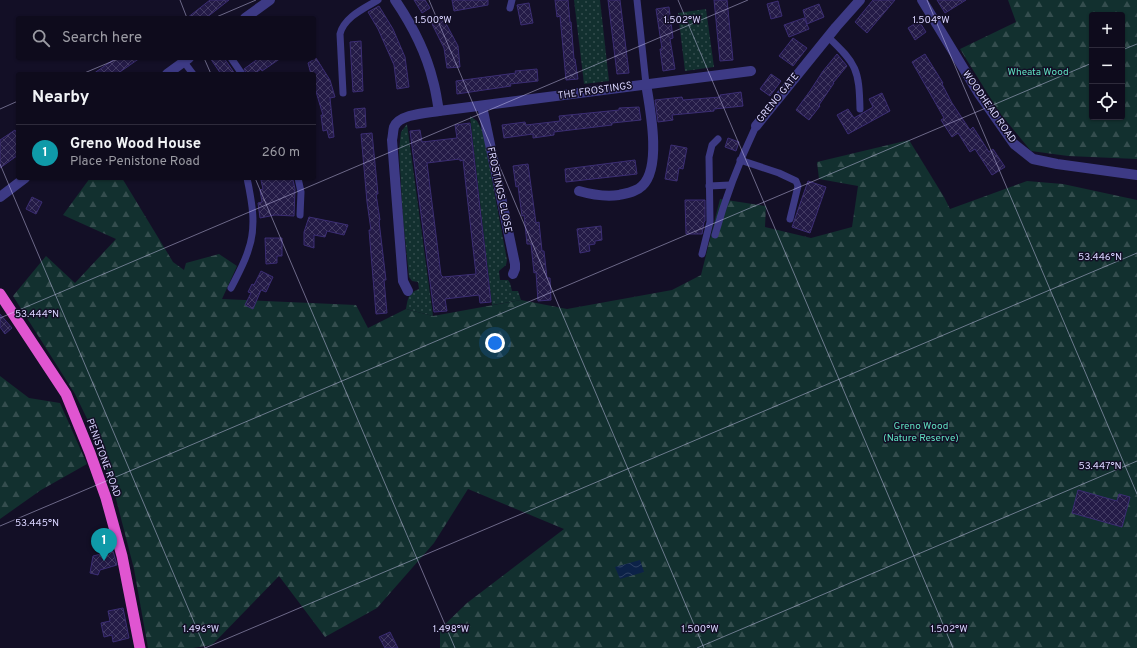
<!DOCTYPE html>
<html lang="en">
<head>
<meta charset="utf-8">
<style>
	:root { --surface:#0e0b1c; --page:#171425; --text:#f1f3f6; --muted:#9b9ba3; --line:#2e2b3b; --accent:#2563eb }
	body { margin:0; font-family:Overpass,sans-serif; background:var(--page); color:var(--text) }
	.controls { position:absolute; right:12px; top:12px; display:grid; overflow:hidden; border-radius:4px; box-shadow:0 1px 3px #0004 }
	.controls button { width:36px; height:36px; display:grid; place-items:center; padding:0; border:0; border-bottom:1px solid var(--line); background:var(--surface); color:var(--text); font:20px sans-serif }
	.you { position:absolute; left:495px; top:343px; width:14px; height:14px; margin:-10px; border:3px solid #fff; border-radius:50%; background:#1a73e8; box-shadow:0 0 0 6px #1a73e833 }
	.badge { display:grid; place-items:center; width:26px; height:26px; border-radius:50%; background:var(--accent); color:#fff; font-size:13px; font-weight:700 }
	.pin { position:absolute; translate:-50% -33px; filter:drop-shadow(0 1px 2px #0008) }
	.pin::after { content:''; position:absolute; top:21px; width:14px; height:12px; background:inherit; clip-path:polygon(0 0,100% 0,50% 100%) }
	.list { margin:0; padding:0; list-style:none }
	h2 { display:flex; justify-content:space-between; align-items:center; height:52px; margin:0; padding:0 16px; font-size:17px }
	h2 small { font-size:13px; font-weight:400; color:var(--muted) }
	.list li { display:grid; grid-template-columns:26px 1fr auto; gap:12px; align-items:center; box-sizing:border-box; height:56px; padding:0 16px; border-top:1px solid var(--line) }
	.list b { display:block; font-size:15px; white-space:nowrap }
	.list p { margin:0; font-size:13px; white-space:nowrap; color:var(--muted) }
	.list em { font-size:13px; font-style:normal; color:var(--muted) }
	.icon { flex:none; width:22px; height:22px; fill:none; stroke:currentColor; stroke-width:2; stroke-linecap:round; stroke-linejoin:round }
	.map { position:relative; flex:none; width:1137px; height:648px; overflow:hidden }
	.search { position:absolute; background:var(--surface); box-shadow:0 1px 3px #0004; left:16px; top:16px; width:300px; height:44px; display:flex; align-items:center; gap:10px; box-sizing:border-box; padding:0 14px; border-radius:4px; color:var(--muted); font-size:15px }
	.panel { position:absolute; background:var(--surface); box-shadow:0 1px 3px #0004; left:16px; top:72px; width:300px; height:108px; border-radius:4px }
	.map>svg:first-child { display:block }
	.grass { fill:url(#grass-dots) }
	.forest { fill:url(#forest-firs); fill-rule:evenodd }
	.water { fill:url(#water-waves) }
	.building { fill:url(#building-cross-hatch); stroke:#3b2d73; fill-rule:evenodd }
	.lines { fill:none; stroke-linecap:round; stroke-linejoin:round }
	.service { stroke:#3d3a85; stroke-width:7 }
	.minor { stroke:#3d3a85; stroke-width:10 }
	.trunk { stroke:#e055d1; stroke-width:11 }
	.ticks { fill:none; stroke:#d9d4ff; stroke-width:1; stroke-opacity:0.45 }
	.labels { text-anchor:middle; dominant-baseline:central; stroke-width:3; stroke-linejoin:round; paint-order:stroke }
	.park-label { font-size:10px; fill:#5fe0c0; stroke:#130f26 }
	.street-label { font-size:10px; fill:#d9d4ff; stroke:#130f26 }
	.ticks-label { font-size:10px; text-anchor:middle; fill:#d9d4ff; stroke:#130f26; stroke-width:3; stroke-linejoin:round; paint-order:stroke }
</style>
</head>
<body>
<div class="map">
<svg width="1137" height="648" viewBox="0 0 1137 648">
	<defs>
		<pattern id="grass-dots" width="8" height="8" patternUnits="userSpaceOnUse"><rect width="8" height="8" fill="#12302f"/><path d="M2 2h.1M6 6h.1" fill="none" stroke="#344d4e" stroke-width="1.8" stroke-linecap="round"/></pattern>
		<pattern id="forest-firs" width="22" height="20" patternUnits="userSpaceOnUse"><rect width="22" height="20" fill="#12302f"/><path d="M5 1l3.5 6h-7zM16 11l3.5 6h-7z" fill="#344d4e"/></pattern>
		<pattern id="water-waves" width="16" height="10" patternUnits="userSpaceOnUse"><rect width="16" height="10" fill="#0c2248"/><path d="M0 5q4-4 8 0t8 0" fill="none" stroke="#2f4163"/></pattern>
		<pattern id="building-cross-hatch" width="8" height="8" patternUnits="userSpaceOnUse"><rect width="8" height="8" fill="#241b47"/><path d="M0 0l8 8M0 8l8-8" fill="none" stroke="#433b63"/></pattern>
	</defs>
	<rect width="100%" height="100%" fill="#130f26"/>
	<g class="grass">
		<polygon points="574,0 600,0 609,81 584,84"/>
		<polygon points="706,9 714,67 685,71 678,13"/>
		<polygon points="470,116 477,121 483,132 507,260 506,265 499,271 500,280 508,280 510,283 512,291 518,291 521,300 492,305"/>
		<path d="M407,124L433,316L406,309C408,298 408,293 419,289L418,282L412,281L409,277L403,219L399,151L401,132Z"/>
	</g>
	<g class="forest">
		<path d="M1008,0H1137V159L1068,156L1031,151L999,112L960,49L1016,22ZM1092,15H1122V117H1092Z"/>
		<polygon points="909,140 944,197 950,209 1027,181 1063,184 1137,200 1137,648 440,648 440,629 467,603 564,529 468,489 434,543 377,608 325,637 279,576 212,645 193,648 148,648 134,569 115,495 97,439 75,394 13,296 46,256 75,283 116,239 63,215 90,178 122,178 173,262 184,270 186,263 219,254 237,266 222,299 356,305 368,328 406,309 433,316 521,300 567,309 672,290 701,275 720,199 766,206 765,227 811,238 852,227 858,186 819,179 817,162"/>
		<polygon points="0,376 29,398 60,403 87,464 41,490 0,519"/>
	</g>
	<polygon class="water" points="640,560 644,572 620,579 615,567"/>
	<g class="building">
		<polygon points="210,0 229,0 206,18 187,18"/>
		<polygon points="414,0 425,0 430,8 422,13"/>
		<polygon points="452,0 488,0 488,5 454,11"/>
		<polygon points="555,0 568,0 570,22 571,22 574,59 575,59 578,79 566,80 560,16 557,17"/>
		<polygon points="608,0 620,0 629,73 617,74"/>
		<polygon points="714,0 727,0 733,60 720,61"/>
		<polygon points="873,0 895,0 867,33 855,22"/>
		<polygon points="937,0 966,0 945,13"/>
		<polygon points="778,1 782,16 771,19 767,4"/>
		<polygon points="529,3 533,23 521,25 517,5"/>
		<polygon points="819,4 824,17 807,24 803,10"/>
		<polygon points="379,6 393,29 405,57 409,87 397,89 394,65 378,29 368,12"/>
		<polygon points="669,7 673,38 670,39 675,69 663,71 660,49 662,49 656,9"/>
		<polygon points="442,16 458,46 460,67 447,68 444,48 431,22"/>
		<polygon points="804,18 809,29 789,37 784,25"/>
		<polygon points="919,21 926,32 915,40 908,28"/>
		<polygon points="793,38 807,48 793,66 779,56"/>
		<polygon points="361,41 363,91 353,92 350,42"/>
		<polygon points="837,54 847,66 833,83 834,83 819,105 820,106 809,120 796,110 810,91 823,71"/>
		<polygon points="925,54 943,83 942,84 952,103 970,130 973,127 989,152 993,149 1005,167 992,175 975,149 970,152 958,133 952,137 941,120 944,118 912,62"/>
		<polygon points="116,58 140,58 117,74 93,74"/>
		<polygon points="210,58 224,58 235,74 221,74"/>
		<polygon points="259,58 281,58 262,71 261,69 254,74 247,74 244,69"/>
		<polygon points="316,58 330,80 335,97 330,98 334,137 329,138 327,130 323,131 321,115 323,115 314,85 314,74 311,74 308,63"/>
		<polygon points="537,69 538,81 510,84 511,86 457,94 456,81 516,73 515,71"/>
		<polygon points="771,74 781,81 770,96 760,89"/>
		<polygon points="741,92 743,106 714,109 714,111 672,115 673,120 658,122 655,100 682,97 683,100 720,97 720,95"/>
		<polygon points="882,93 890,111 848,134 837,115 848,109 854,118 873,107 869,99"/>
		<polygon points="639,107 641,120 612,123 612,125 554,132 554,135 533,138 533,134 504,138 502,125 525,122 526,125 560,121 559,116 619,110 619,108"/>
		<polygon points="365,108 366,127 356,128 354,109"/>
		<path d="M470,123L491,302L480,303L479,295L445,299L447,311L434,312L410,131L420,130L422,142L457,138L455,125ZM460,159V161L463,160L476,274L443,277L441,275L427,163Z"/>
		<polygon points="15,130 18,135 18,155 0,168 0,140"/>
		<polygon points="372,133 378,194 376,194 380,220 379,221 386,280 384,280 387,313 376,314 369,230 371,230 367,202 361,134"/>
		<polygon points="728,138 739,142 736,151 725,147"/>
		<polygon points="671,145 687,148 683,169 679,168 677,181 665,179"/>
		<polygon points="635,160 637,174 566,182 565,169"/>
		<polygon points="528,164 536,223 539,222 542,251 544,251 547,278 550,278 551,300 538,301 536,272 534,273 531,244 527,244 524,215 522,216 518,186 516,187 513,166"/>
		<polygon points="277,178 293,180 295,189 294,216 275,215 260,218 258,203 262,202 260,190 263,189 261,180"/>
		<polygon points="808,181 826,187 810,233 792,227"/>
		<polygon points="32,197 42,202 36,214 26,209"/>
		<polygon points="685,200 705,200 705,221 704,222 702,234 686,234"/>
		<polygon points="309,217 348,225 344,235 327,231 325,237 314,235 314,248 304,245 304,232"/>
		<polygon points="601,226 602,240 595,241 595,244 589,245 590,251 580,253 577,229"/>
		<polygon points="265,238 282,238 282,256 277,256 277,263 266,264"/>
		<polygon points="261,271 273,277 266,292 261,290 253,309 245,305 251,293 248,292 252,284 254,285"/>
		<polygon points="0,314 12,328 5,334 0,327"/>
		<polygon points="1078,490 1117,501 1119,494 1130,497 1122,527 1072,513"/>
		<polygon points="113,551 117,565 100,570 98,575 90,573 93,556"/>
		<polygon points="123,608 129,638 113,642 112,635 104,637 101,623 110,621 108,611"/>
		<polygon points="390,632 398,648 385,648 379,637"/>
	</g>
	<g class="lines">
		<g class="service">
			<polyline points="637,0 646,84"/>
			<polyline points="510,8 512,0"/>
			<path d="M828,37C857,64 859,70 860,109"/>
			<polyline points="231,58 242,74"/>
			<polyline points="184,62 193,74"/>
			<path d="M343,93L340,34C344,17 365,8 378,0"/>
			<polyline points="740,160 779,173 796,181 798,186 790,219"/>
			<polyline points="298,178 301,192 300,215"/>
			<polyline points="709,186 730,185"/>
			<path d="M715,235C726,195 739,162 756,126"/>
			<polyline points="702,254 710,222 709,157 712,145 718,139"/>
			<path d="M231,288C237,276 244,264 248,251C257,227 252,202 247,178"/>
		</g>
		<g class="minor">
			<path d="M395,0C412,25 426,52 433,81C436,91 437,101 439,111"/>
			<polyline points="922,0 979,94 1014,144 1033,159 1057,164 1137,175"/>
			<polyline points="245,18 270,0"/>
			<polyline points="167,74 189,58"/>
			<polyline points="482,106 515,264 515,269 513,274"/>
			<polyline points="756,126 836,27 860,0"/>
			<path d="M579,191C593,195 605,197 619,195C627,193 636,192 642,186C662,168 650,108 646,84"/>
			<polyline points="0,197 25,178"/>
			<path d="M408,291L403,281L392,140C393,136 393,131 394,127C399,114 427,113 439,111L751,71"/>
		</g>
		<polyline class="trunk" points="0,294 66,394 90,453 106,498 122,556 140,648"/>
	</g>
	<path class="ticks" d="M180,0L187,18M429,0L704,648M678,0L953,648M927,0L1137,494M214,18L256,0M1122,50L1137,44M204,58L211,74M82,74L120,58M0,109L18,101M0,164L205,648M255,178L455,648M0,318L748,0M0,526L1092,63M205,648L1137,253M697,648L1137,461"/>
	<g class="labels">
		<g class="park-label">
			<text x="1038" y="72">Wheata Wood</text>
			<text x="921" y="426">Greno Wood<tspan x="921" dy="12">(Nature Reserve)</tspan></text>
		</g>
		<g class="street-label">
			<text transform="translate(595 91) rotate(-8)">THE FROSTINGS</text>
			<text transform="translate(778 98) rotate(-51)">GRENO GATE</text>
			<text transform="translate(989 107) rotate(55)">WOODHEAD ROAD</text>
			<text transform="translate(499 190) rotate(78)">FROSTINGS CLOSE</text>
			<text transform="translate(103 458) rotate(70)">PENISTONE ROAD</text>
		</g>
	</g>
	<g class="ticks-label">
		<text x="433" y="23">1.500°W</text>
		<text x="682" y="23">1.502°W</text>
		<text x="931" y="23">1.504°W</text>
		<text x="1100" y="260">53.446°N</text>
		<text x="37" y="317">53.444°N</text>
		<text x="1100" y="469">53.447°N</text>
		<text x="37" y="526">53.445°N</text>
		<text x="201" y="632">1.496°W</text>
		<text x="451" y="632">1.498°W</text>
		<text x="700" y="632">1.500°W</text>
		<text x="949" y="632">1.502°W</text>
	</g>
</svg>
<div class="controls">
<button>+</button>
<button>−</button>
<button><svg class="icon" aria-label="locate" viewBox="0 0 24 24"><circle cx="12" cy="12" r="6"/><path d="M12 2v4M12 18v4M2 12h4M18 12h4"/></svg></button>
</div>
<div class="you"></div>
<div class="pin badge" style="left:104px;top:561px;background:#0f9aa8">1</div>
<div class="search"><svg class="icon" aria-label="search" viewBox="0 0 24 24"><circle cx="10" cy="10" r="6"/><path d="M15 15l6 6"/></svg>Search here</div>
<section class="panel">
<h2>Nearby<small></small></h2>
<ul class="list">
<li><span class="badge" style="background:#0f9aa8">1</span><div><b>Greno Wood House</b><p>Place · Penistone Road</p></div><em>260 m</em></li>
</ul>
</section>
</div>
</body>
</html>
